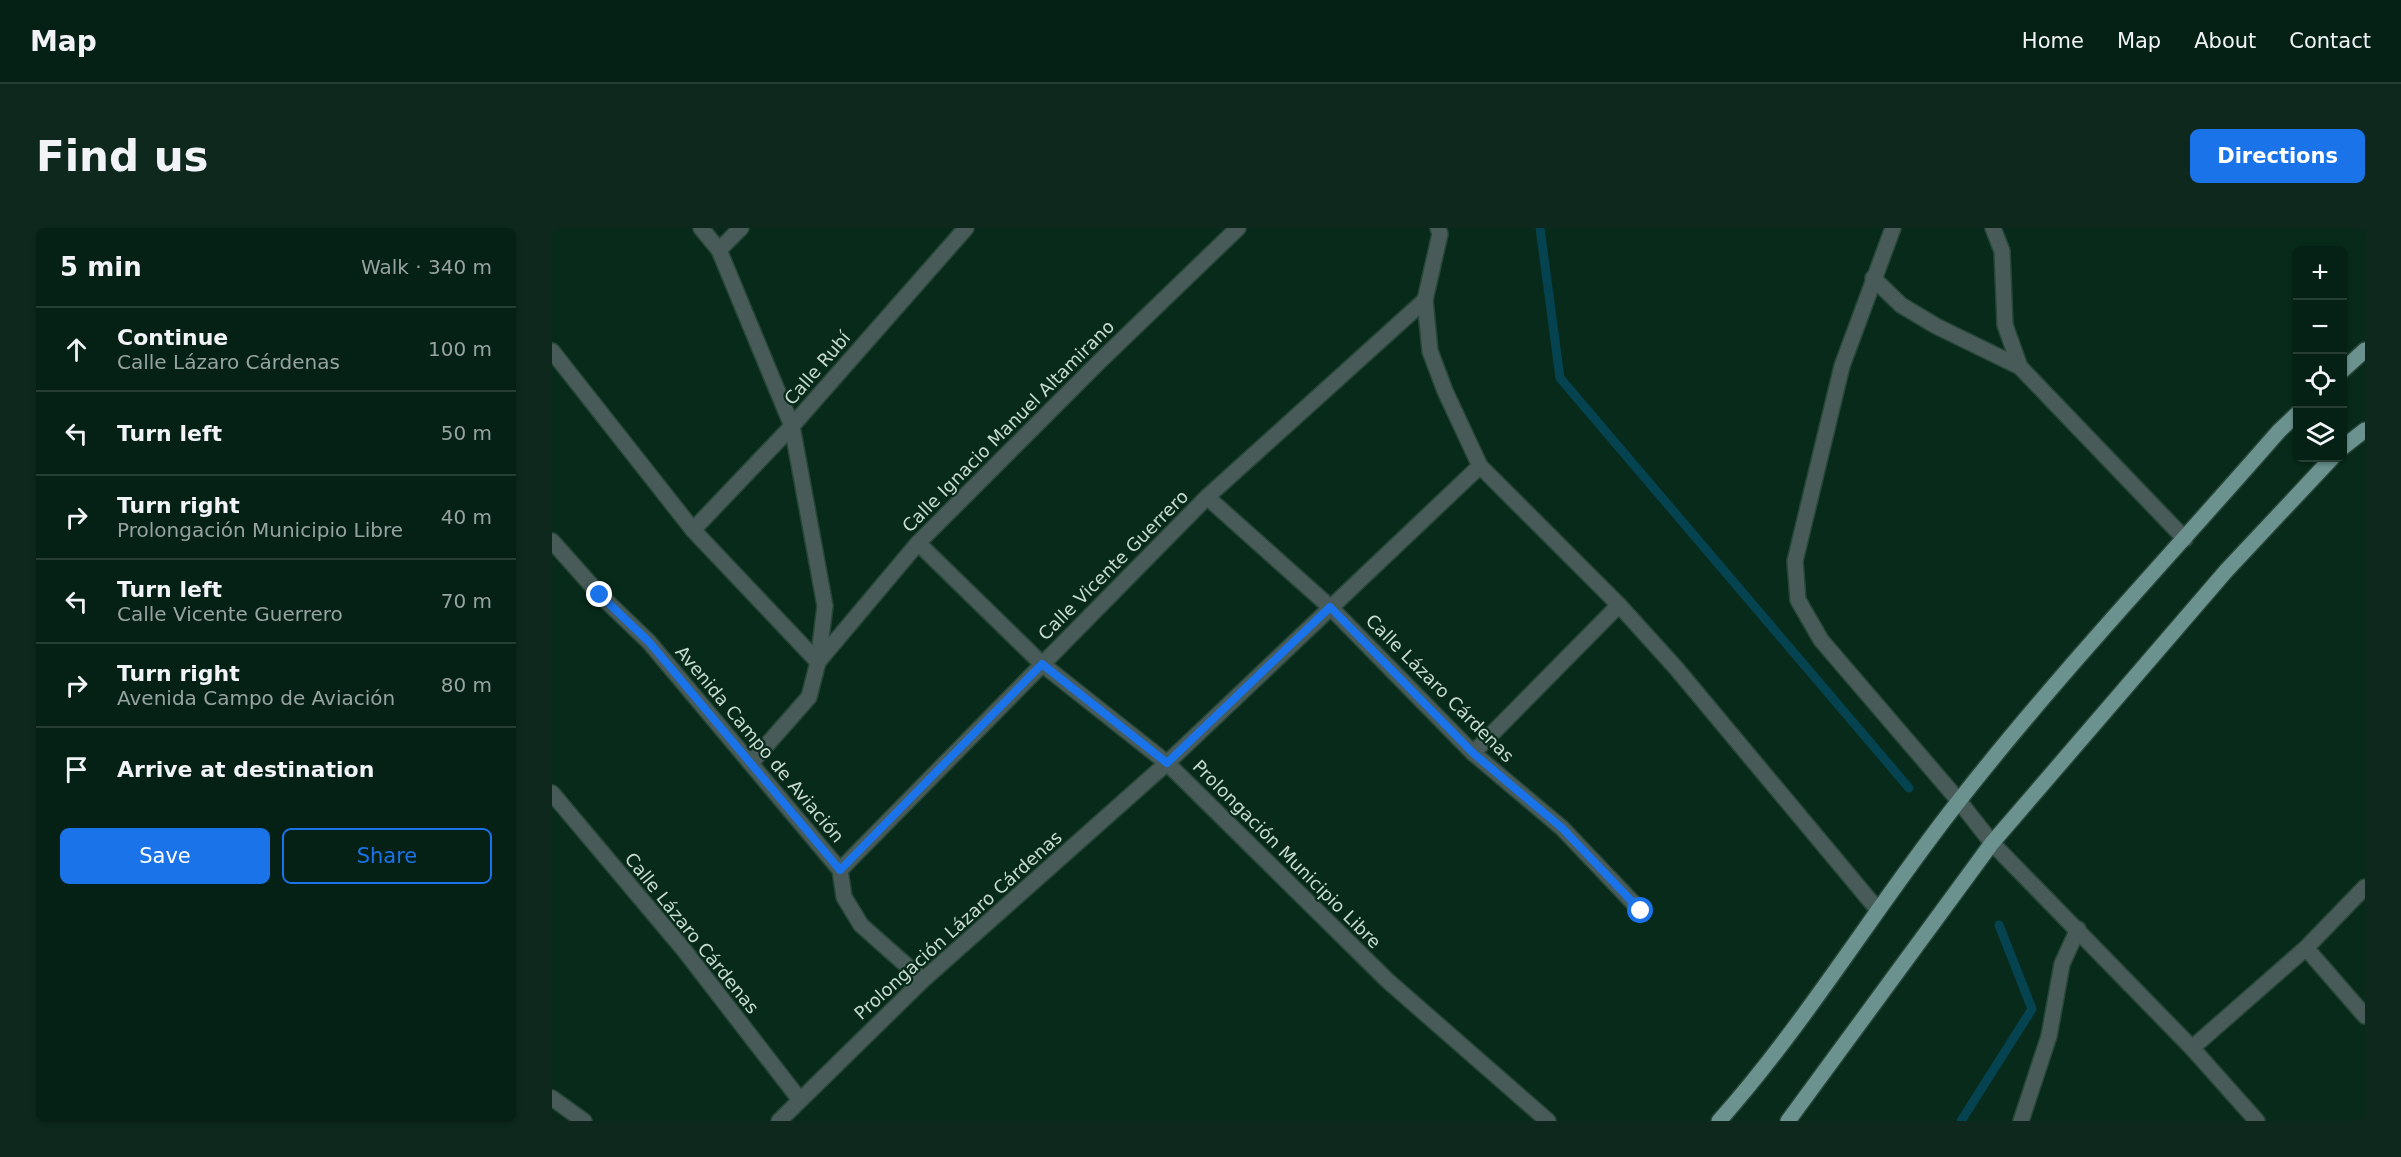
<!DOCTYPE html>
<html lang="en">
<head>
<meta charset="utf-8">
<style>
	:root { --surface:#052014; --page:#0e281d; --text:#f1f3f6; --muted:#97a3a0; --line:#263e34; --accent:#1a73e8 }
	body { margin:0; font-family:"DejaVu Sans",sans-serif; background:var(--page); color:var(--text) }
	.controls { position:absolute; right:18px; top:18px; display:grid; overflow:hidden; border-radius:9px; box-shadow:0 2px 4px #0004 }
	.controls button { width:54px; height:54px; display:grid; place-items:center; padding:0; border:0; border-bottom:2px solid var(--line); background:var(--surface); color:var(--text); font:30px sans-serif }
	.stop { position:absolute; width:18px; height:18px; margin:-14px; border:4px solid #1a73e8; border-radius:50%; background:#fff }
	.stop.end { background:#1a73e8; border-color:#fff; box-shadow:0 2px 6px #0008 }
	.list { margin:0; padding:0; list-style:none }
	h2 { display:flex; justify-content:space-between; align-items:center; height:78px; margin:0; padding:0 24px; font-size:26px }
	h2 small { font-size:20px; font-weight:400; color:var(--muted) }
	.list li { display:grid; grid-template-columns:39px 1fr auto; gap:18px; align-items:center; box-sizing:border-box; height:84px; padding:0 24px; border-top:2px solid var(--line) }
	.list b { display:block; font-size:22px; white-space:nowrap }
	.list p { margin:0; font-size:20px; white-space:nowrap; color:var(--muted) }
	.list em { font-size:20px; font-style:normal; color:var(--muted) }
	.actions { display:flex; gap:12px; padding:18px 24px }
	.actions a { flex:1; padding:14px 0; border:2px solid var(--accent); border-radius:9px; text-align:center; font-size:21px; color:var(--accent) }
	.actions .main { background:var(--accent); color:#fff }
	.icon { flex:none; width:33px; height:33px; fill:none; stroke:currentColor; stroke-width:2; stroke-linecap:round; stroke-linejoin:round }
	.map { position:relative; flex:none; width:1813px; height:893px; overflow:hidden; border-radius:9px }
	header { display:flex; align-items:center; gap:36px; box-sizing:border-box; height:84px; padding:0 30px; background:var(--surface); border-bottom:2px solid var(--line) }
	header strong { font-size:28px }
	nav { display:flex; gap:33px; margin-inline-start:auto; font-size:21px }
	.intro { display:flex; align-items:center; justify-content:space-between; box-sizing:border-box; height:144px; padding:0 36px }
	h1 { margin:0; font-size:42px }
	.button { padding:15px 27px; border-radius:9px; background:var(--accent); color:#fff; font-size:21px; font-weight:700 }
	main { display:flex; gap:36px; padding:0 36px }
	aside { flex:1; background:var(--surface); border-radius:9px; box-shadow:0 2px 4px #0004 }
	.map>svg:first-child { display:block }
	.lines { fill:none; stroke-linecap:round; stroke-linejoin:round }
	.stream { stroke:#054350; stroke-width:9 }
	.minor-casing { stroke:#264637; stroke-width:18 }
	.major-casing { stroke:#264637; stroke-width:18 }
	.minor { stroke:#485b59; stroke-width:15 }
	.major { stroke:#6c928f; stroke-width:15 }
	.route { stroke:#1a73e8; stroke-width:8 }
	.labels { text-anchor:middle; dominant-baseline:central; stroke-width:4.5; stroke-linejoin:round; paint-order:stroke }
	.street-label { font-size:18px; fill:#c8dbd0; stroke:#072a1a }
</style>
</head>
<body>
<header>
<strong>Map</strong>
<nav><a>Home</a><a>Map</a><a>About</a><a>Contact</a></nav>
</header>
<div class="intro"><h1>Find us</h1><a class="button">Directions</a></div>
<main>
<aside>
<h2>5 min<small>Walk · 340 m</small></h2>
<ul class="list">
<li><svg class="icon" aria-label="ahead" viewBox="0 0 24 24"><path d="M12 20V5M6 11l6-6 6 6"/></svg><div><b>Continue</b><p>Calle Lázaro Cárdenas</p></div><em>100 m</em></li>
<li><svg class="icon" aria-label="left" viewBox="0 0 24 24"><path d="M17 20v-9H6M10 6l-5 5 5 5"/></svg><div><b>Turn left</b></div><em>50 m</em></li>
<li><svg class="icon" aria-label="right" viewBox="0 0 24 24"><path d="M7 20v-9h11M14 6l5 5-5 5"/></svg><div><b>Turn right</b><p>Prolongación Municipio Libre</p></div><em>40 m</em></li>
<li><svg class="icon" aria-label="left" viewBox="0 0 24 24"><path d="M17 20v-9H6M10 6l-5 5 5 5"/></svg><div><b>Turn left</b><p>Calle Vicente Guerrero</p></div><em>70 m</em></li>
<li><svg class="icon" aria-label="right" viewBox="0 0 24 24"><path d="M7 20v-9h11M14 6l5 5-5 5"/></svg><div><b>Turn right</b><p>Avenida Campo de Aviación</p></div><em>80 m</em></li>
<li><svg class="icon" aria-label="arrive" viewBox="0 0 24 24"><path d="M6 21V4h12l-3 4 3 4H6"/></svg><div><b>Arrive at destination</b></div></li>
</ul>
<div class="actions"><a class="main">Save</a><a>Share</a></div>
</aside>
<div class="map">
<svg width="1813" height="893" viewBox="0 0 1813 893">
	<rect width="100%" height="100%" fill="#072a1a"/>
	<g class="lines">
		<g class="stream">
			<polyline points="988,0 1008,150 1357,560"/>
			<polyline points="1409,893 1480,781 1447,697"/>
		</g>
		<g class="minor-casing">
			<g id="minor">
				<polyline points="149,0 167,22 240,198 273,378 266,434 257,469 199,535"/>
				<polyline points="886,0 888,6 873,72 878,123 893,163 928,238 1067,377 1124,440 1325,681"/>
				<polyline points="1341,0 1290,138 1243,333 1246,372 1269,412 1407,573 1440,615 1640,820 1705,893"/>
				<polyline points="1441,0 1450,23 1453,97 1468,139 1633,311"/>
				<polyline points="167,22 189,0"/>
				<polyline points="1321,50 1349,77 1384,98 1468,139"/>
				<polyline points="0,123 141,302 266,434 366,315 548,133 686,0"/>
				<polyline points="655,269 778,379 921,525 1010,600 1089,683"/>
				<polyline points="141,302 240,198 414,0"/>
				<polyline points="0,313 48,367 97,414 288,642 292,669 309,697 371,752"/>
				<polyline points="366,315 490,436 615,535 836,753 996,893"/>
				<polyline points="921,525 1067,377"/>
				<polyline points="0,565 132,722 248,872"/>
				<polyline points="288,642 655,269 873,72"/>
				<polyline points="1754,720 1813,788"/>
				<polyline points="1640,820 1754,720 1813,659"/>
				<polyline points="0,870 32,893"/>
				<polyline points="227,893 371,752 615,535 928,238"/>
				<polyline points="1469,893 1497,808 1510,736 1526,701"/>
			</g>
		</g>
		<g class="major-casing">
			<g id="major">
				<polyline points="1790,143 1813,122"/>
				<polyline points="1790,220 1813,202"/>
				<path d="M1167,893C1255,794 1324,678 1406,574C1507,445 1620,326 1727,203L1746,185"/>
				<polyline points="1236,893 1440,615 1674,343 1780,230"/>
			</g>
		</g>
		<use href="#minor" class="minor"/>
		<use href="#major" class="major"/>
	</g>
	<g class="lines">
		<polyline class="route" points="48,367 97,414 288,642 490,436 615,535 778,379 921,525 1010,600 1089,683"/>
	</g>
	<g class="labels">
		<g class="street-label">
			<text transform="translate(265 140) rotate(-49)">Calle Rubí</text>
			<text transform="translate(456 198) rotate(-45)">Calle Ignacio Manuel Altamirano</text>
			<text transform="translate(561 337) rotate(-45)">Calle Vicente Guerrero</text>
			<text transform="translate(888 460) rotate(45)">Calle Lázaro Cárdenas</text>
			<text transform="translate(208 516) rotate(50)">Avenida Campo de Aviación</text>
			<text transform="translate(735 626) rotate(45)">Prolongación Municipio Libre</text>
			<text transform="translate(406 697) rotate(-42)">Prolongación Lázaro Cárdenas</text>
			<text transform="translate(140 705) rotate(51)">Calle Lázaro Cárdenas</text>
		</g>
	</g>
</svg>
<div class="controls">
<button>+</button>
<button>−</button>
<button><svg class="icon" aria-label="locate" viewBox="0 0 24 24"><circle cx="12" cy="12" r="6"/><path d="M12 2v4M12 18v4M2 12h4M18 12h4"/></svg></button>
<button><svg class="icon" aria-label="layers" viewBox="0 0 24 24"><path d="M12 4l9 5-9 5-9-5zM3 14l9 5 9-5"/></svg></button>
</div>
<div class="stop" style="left:1089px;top:683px"></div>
<div class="stop end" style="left:48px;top:367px"></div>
</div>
</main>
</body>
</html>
